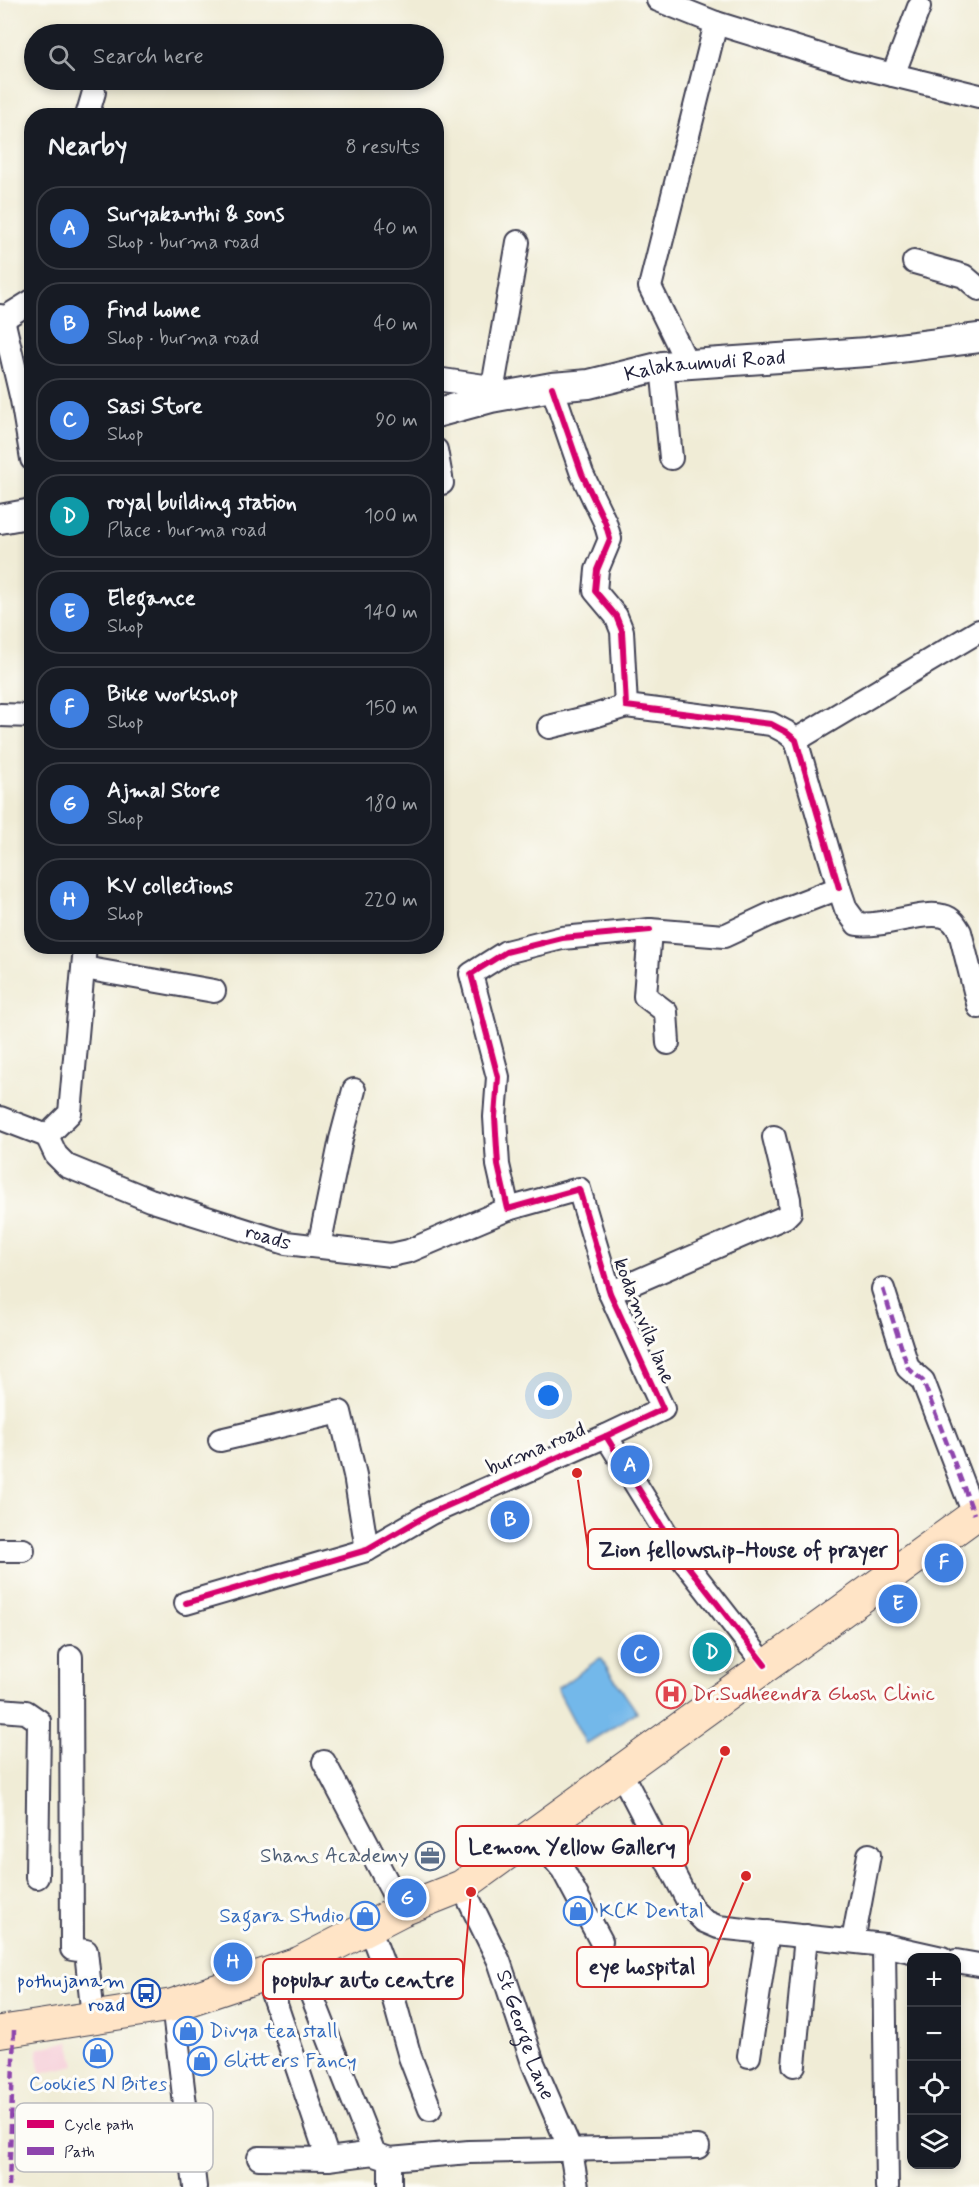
<!DOCTYPE html>
<html lang="en">
<head>
<meta charset="utf-8">
<style>
	:root { --surface:#171b24; --page:#242831; --text:#f1f3f6; --muted:#9ea1a6; --line:#363941; --accent:#0f766e }
	body { margin:0; font-family:Mynerve,sans-serif; background:var(--page); color:var(--text) }
	.controls { position:absolute; right:18px; bottom:18px; display:grid; overflow:hidden; border-radius:12px; box-shadow:0 3px 9px #0003 }
	.controls button { width:54px; height:54px; display:grid; place-items:center; padding:0; border:0; border-bottom:2px solid var(--line); background:var(--surface); color:var(--text); font:30px sans-serif }
	.you { position:absolute; left:549px; top:1396px; width:21px; height:21px; margin:-15px; border:4px solid #fff; border-radius:50%; background:#1a73e8; box-shadow:0 0 0 9px #1a73e833 }
	.badge { display:grid; place-items:center; width:39px; height:39px; border-radius:50%; background:var(--accent); color:#fff; font-size:20px; font-weight:700 }
	.pin { position:absolute; translate:-50% -50%; border:3px solid #fff; box-shadow:0 2px 6px #0006 }
	.list { margin:0; padding:0; list-style:none }
	h2 { display:flex; justify-content:space-between; align-items:center; height:78px; margin:0; padding:0 24px; font-size:26px }
	h2 small { font-size:20px; font-weight:400; color:var(--muted) }
	.list li { display:grid; grid-template-columns:39px 1fr auto; gap:18px; align-items:center; box-sizing:border-box; height:84px; margin:0 12px 12px; padding:0 12px; border:2px solid var(--line); border-radius:24px }
	.list b { display:block; font-size:22px; white-space:nowrap }
	.list p { margin:0; font-size:20px; white-space:nowrap; color:var(--muted) }
	.list em { font-size:20px; font-style:normal; color:var(--muted) }
	.icon { flex:none; width:33px; height:33px; fill:none; stroke:currentColor; stroke-width:2; stroke-linecap:round; stroke-linejoin:round }
	.map { position:relative; flex:none; width:979px; height:2187px; overflow:hidden }
	.search { position:absolute; background:var(--surface); box-shadow:0 3px 9px #0003; left:24px; top:24px; width:420px; height:66px; display:flex; align-items:center; gap:15px; box-sizing:border-box; padding:0 21px; border-radius:33px; color:var(--muted); font-size:22px }
	.panel { position:absolute; background:var(--surface); box-shadow:0 3px 9px #0003; left:24px; top:108px; width:420px; height:846px; border-radius:24px }
	.map>svg:first-child { display:block }
	.built { fill:#f6cfd9 }
	.water { fill:#73b8ea; stroke:#4a6d92; stroke-width:1.5 }
	.lines { fill:none; stroke-linecap:round; stroke-linejoin:round }
	.minor-casing { stroke:#414052; stroke-width:26 }
	.tertiary-casing { stroke:#414052; stroke-width:32 }
	.secondary-casing { stroke:#414052; stroke-width:34 }
	.minor { stroke:#fff; stroke-width:22 }
	.tertiary { stroke:#fff; stroke-width:28 }
	.secondary { stroke:#ffe4c6; stroke-width:32 }
	.quiet { stroke:#8e44ad; stroke-width:4.5; stroke-dasharray:9 4.5; stroke-linecap:butt }
	.cycleway-casing { stroke:#fdfcf7; stroke-width:10 }
	.cycleway { stroke:#d6006c; stroke-width:6 }
	.labels { text-anchor:middle; dominant-baseline:central; stroke-width:6; stroke-linejoin:round; paint-order:stroke }
	.street-label { font-size:21px; fill:#22223b; stroke:#fdfcf7 }
	.health-label { font-size:21px; fill:#be3a42; stroke:#fdfcf7; text-anchor:start }
	.service-label { font-size:21px; fill:#4e5e75; stroke:#fdfcf7; text-anchor:end }
	.shop-label { font-size:21px; fill:#366cbe; stroke:#fdfcf7; text-anchor:start }
	.transit-label { font-size:21px; fill:#164399; stroke:#fdfcf7; text-anchor:end }
	.key { fill:#fdfcf7; stroke:#bbbbbf; stroke-width:1.5 }
	.key-label { font-size:16px; fill:#22223b }
	.leader { fill:none; stroke:#d62828; stroke-width:2 }
	.callout-dot { fill:#d62828; stroke:#fdfcf7; stroke-width:2 }
	.callout { fill:#fdfcf7; stroke:#d62828; stroke-width:2 }
	.callout-label { font-size:22px; text-anchor:middle; font-weight:bold; fill:#22223b }
</style>
</head>
<body>
<div class="map">
<svg width="979" height="2187" viewBox="0 0 979 2187">
	<rect width="100%" height="100%" fill="#fdfcf7"/>
	<filter id="ink" filterUnits="userSpaceOnUse"><feTurbulence type="fractalNoise" baseFrequency=".0167" numOctaves="2"/><feDisplacementMap in="SourceGraphic" scale="12" xChannelSelector="R" yChannelSelector="G"/><feConvolveMatrix kernelMatrix="1 2 1 2 8 2 1 2 1" color-interpolation-filters="sRGB"/></filter>
	<filter id="wash" filterUnits="userSpaceOnUse"><feTurbulence type="fractalNoise" baseFrequency=".008" numOctaves="4" result="noise"/><feDisplacementMap in="SourceGraphic" scale="24" xChannelSelector="R" yChannelSelector="G"/><feGaussianBlur stdDeviation="1.35" result="paint"/><feColorMatrix in="noise" values="0 0 0 0 0 0 0 0 0 0 0 0 0 0 0 0 0 1.4 0 .05"/><feComposite in="paint" operator="in"/></filter>
	<g filter="url(#wash)">
		<rect width="100%" height="100%" fill="#f0ecd6"/>
		<polygon class="built" points="69,2041 75,2065 40,2073 37,2049"/>
		<polygon class="water" points="600,1658 637,1712 586,1744 557,1689"/>
	</g>
	<g filter="url(#ink)">
		<g class="lines">
			<g class="minor-casing">
				<g id="minor">
					<polyline points="658,0 716,23 650,287 688,365"/>
					<polyline points="716,23 852,65 979,96"/>
					<polyline points="893,75 919,7"/>
					<polyline points="87,116 94,92"/>
					<polyline points="914,262 964,276 979,289"/>
					<polyline points="0,316 3,319 22,400 32,459"/>
					<polyline points="3,319 32,301"/>
					<polyline points="662,366 671,458"/>
					<polyline points="436,379 491,387"/>
					<polyline points="552,387 582,474 605,522 610,539 597,570 595,591 616,616 622,631 626,706 771,724 786,732 796,740 839,888"/>
					<polyline points="491,398 518,242"/>
					<polyline points="436,450 442,483"/>
					<polyline points="0,715 32,716"/>
					<polyline points="549,727 594,716 626,706"/>
					<polyline points="796,740 979,631"/>
					<polyline points="84,968 214,991"/>
					<path d="M668,1043L666,1012L645,996L650,930L724,936L769,915L839,888L846,909L857,924C883,928 922,910 943,916C952,918 956,925 960,932L979,1007"/>
					<polyline points="0,1118 47,1136 70,1113 85,946"/>
					<path id="s1" d="M47,1136L56,1155L67,1166L150,1200L286,1243L391,1255L409,1251L508,1209"/>
					<polyline points="319,1246 341,1139 354,1090"/>
					<polyline points="883,1289 908,1368 923,1381 974,1514"/>
					<polyline points="610,1293 785,1217 790,1212 789,1199 774,1137"/>
					<polyline points="606,1436 663,1409 610,1293 579,1189 508,1209 498,1165 495,1117 498,1077 471,974 506,952 562,938 650,930"/>
					<polyline points="220,1440 340,1412 355,1475 367,1550"/>
					<polyline points="0,1550 23,1550"/>
					<polyline points="186,1603 367,1550 431,1513 606,1436 680,1556 765,1665"/>
					<polyline points="71,1657 72,1949 86,1951 93,2017"/>
					<polyline points="0,1710 26,1712 39,1721 37,1877"/>
					<polyline points="324,1762 402,1910"/>
					<polyline points="620,1771 692,1909 704,1921 718,1927 884,1945 942,1958"/>
					<polyline points="533,1834 563,1870 601,1941"/>
					<path id="s2" d="M462,1886L499,1961L533,2063L571,2151L577,2187"/>
					<polyline points="369,1927 387,1975 410,2057 430,2109"/>
					<polyline points="853,1941 869,1855"/>
					<polyline points="884,1945 887,2187"/>
					<polyline points="956,1961 979,1965"/>
					<polyline points="265,1972 328,2159"/>
					<polyline points="173,2005 195,2187"/>
					<polyline points="749,2056 768,1932"/>
					<polyline points="794,2065 806,1936"/>
					<polyline points="375,2154 390,2159 390,2187"/>
					<polyline points="259,2158 328,2159 374,2153 299,1963"/>
					<polyline points="390,2159 469,2152 698,2147"/>
				</g>
			</g>
			<g class="tertiary-casing">
				<g id="tertiary">
					<path id="s3" d="M436,413L491,398L552,387L589,384L662,366L867,352L979,338"/>
					<polyline points="0,519 32,513"/>
				</g>
			</g>
			<g class="secondary-casing">
				<polyline id="secondary" points="0,2032 173,2005 299,1963 402,1910 462,1886 979,1512"/>
			</g>
			<use href="#minor" class="minor"/>
			<use href="#tertiary" class="tertiary"/>
			<use href="#secondary" class="secondary"/>
			<g class="quiet">
				<polyline points="883,1289 908,1368 923,1381 974,1514"/>
				<polyline points="9,2187 14,2030"/>
			</g>
			<g class="cycleway-casing">
				<g id="cycleway">
					<polyline points="552,387 582,474 605,522 610,539 597,570 595,591 616,616 622,631 626,706 771,724 786,732 796,740 839,888"/>
					<polyline points="606,1436 663,1409 610,1293 579,1189 508,1209 498,1165 495,1117 498,1077 471,974 506,952 562,938 650,930"/>
					<polyline points="186,1603 367,1550 431,1513 606,1436 680,1556 765,1665"/>
				</g>
			</g>
			<use href="#cycleway" class="cycleway"/>
		</g>
	</g>
	<defs>
		<g id="hospital-ring" transform="scale(1.5)"><circle r="9.5" fill="#fdfcf7" stroke="#e0444e" stroke-width="1.5"/><path d="M-5-5h3v3.5h4V-5h3V5h-3V1.5h-4V5h-3Z" fill="#e0444e"/></g>
		<g id="office-ring" transform="scale(1.5)"><circle r="9.5" fill="#fdfcf7" stroke="#5c6f8a" stroke-width="1.5"/><path d="M-6-3h4V-5.5h4V-3h4V5H-6ZM-1-4.5V-3h2v-1.5ZM-6 0V1H6V0Z" fill="#5c6f8a"/></g>
		<g id="shop-ring" transform="scale(1.5)"><circle r="9.5" fill="#fdfcf7" stroke="#3f7fe0" stroke-width="1.5"/><path d="M-5-2.5h2.3a2.7 3.5 0 0 1 5.4 0H5L5.5 6h-11ZM-1.5-2.5h3a1.5 2.3 0 0 0-3 0Z" fill="#3f7fe0"/></g>
		<g id="bus-ring" transform="scale(1.5)"><circle r="9.5" fill="#fdfcf7" stroke="#1a4fb4" stroke-width="1.5"/><path d="M-5-6H5V4H4V6H2V4H-2V6H-4V4H-5ZM-3.5-4V0h7V-4ZM-3.5 1.2v1.5H-2V1.2ZM2 1.2v1.5H3.5V1.2Z" fill="#1a4fb4"/></g>
	</defs>
	<g fill-rule="evenodd">
		<use href="#hospital-ring" x="671" y="1694"/>
		<use href="#office-ring" x="430" y="1856"/>
		<use href="#shop-ring" x="578" y="1911"/>
		<use href="#shop-ring" x="365" y="1916"/>
		<use href="#bus-ring" x="146" y="1993"/>
		<use href="#shop-ring" x="188" y="2031"/>
		<use href="#shop-ring" x="98" y="2053"/>
		<use href="#shop-ring" x="202" y="2061"/>
	</g>
	<g class="labels">
		<g class="street-label">
			<text stroke="none"><textPath href="#s3" startOffset="274">Kalakaumudi Road</textPath></text>
			<text stroke="none"><textPath href="#s1" startOffset="250">roads</textPath></text>
			<text transform="translate(644 1321) rotate(68)">kodamvila lane</text>
			<text transform="translate(536 1449) rotate(-23)">burma road</text>
			<text stroke="none"><textPath href="#s2" startOffset="162">St George Lane</textPath></text>
		</g>
		<g class="health-label">
			<text x="692" y="1694">Dr.Sudheendra Ghosh Clinic</text>
		</g>
		<g class="service-label">
			<text x="409" y="1856">Shans Academy</text>
		</g>
		<g class="shop-label">
			<text x="599" y="1911">KCK Dental</text>
			<text x="344" y="1916" text-anchor="end">Sagara Studio</text>
			<text x="209" y="2031">Divya tea stall</text>
			<text x="223" y="2061">Glitters Fancy</text>
			<text x="98" y="2084" text-anchor="middle">Cookies N Bites</text>
		</g>
		<g class="transit-label">
			<text x="125" y="1981">pothujanam<tspan x="125" dy="24">road</tspan></text>
		</g>
	</g>
	<rect x="15" y="2103" width="198" height="69" rx="9" class="key"/>
	<rect x="27" y="2120" width="27" height="8" fill="#d6006c"/>
	<rect x="27" y="2147" width="27" height="8" fill="#8e44ad"/>
	<g class="key-label">
		<text x="64" y="2130">Cycle path</text>
		<text x="64" y="2157">Path</text>
	</g>
	<path class="leader" d="M577 1473L588 1549M725 1751L688 1846M746 1876L708 1967M471 1892L463 1979"/>
	<g class="callout-dot">
		<circle cx="577" cy="1473" r="6"/>
		<circle cx="725" cy="1751" r="6"/>
		<circle cx="746" cy="1876" r="6"/>
		<circle cx="471" cy="1892" r="6"/>
	</g>
	<g class="callout">
		<rect x="588" y="1529" width="310" height="40" rx="6"/>
		<rect x="456" y="1826" width="232" height="40" rx="6"/>
		<rect x="577" y="1947" width="131" height="40" rx="6"/>
		<rect x="263" y="1959" width="200" height="40" rx="6"/>
	</g>
	<g class="callout-label">
		<text x="743" y="1557">Zion fellowship-House of prayer</text>
		<text x="572" y="1854">Lemon Yellow Gallery</text>
		<text x="642" y="1974">eye hospital</text>
		<text x="363" y="1987">popular auto centre</text>
	</g>
</svg>
<div class="controls">
<button>+</button>
<button>−</button>
<button><svg class="icon" aria-label="locate" viewBox="0 0 24 24"><circle cx="12" cy="12" r="6"/><path d="M12 2v4M12 18v4M2 12h4M18 12h4"/></svg></button>
<button><svg class="icon" aria-label="layers" viewBox="0 0 24 24"><path d="M12 4l9 5-9 5-9-5zM3 14l9 5 9-5"/></svg></button>
</div>
<div class="you"></div>
<div class="pin badge" style="left:630px;top:1465px;background:#3f7fe0">A</div>
<div class="pin badge" style="left:510px;top:1520px;background:#3f7fe0">B</div>
<div class="pin badge" style="left:640px;top:1654px;background:#3f7fe0">C</div>
<div class="pin badge" style="left:712px;top:1652px;background:#0f9aa8">D</div>
<div class="pin badge" style="left:898px;top:1604px;background:#3f7fe0">E</div>
<div class="pin badge" style="left:944px;top:1563px;background:#3f7fe0">F</div>
<div class="pin badge" style="left:407px;top:1898px;background:#3f7fe0">G</div>
<div class="pin badge" style="left:233px;top:1962px;background:#3f7fe0">H</div>
<div class="search"><svg class="icon" aria-label="search" viewBox="0 0 24 24"><circle cx="10" cy="10" r="6"/><path d="M15 15l6 6"/></svg>Search here</div>
<section class="panel">
<h2>Nearby<small>8 results</small></h2>
<ul class="list">
<li><span class="badge" style="background:#3f7fe0">A</span><div><b>Suryakanthi &amp; sons</b><p>Shop · burma road</p></div><em>40 m</em></li>
<li><span class="badge" style="background:#3f7fe0">B</span><div><b>Find home</b><p>Shop · burma road</p></div><em>40 m</em></li>
<li><span class="badge" style="background:#3f7fe0">C</span><div><b>Sasi Store</b><p>Shop</p></div><em>90 m</em></li>
<li><span class="badge" style="background:#0f9aa8">D</span><div><b>royal building station</b><p>Place · burma road</p></div><em>100 m</em></li>
<li><span class="badge" style="background:#3f7fe0">E</span><div><b>Elegance</b><p>Shop</p></div><em>140 m</em></li>
<li><span class="badge" style="background:#3f7fe0">F</span><div><b>Bike workshop</b><p>Shop</p></div><em>150 m</em></li>
<li><span class="badge" style="background:#3f7fe0">G</span><div><b>Ajmal Store</b><p>Shop</p></div><em>180 m</em></li>
<li><span class="badge" style="background:#3f7fe0">H</span><div><b>KV collections</b><p>Shop</p></div><em>220 m</em></li>
</ul>
</section>
</div>
</body>
</html>
